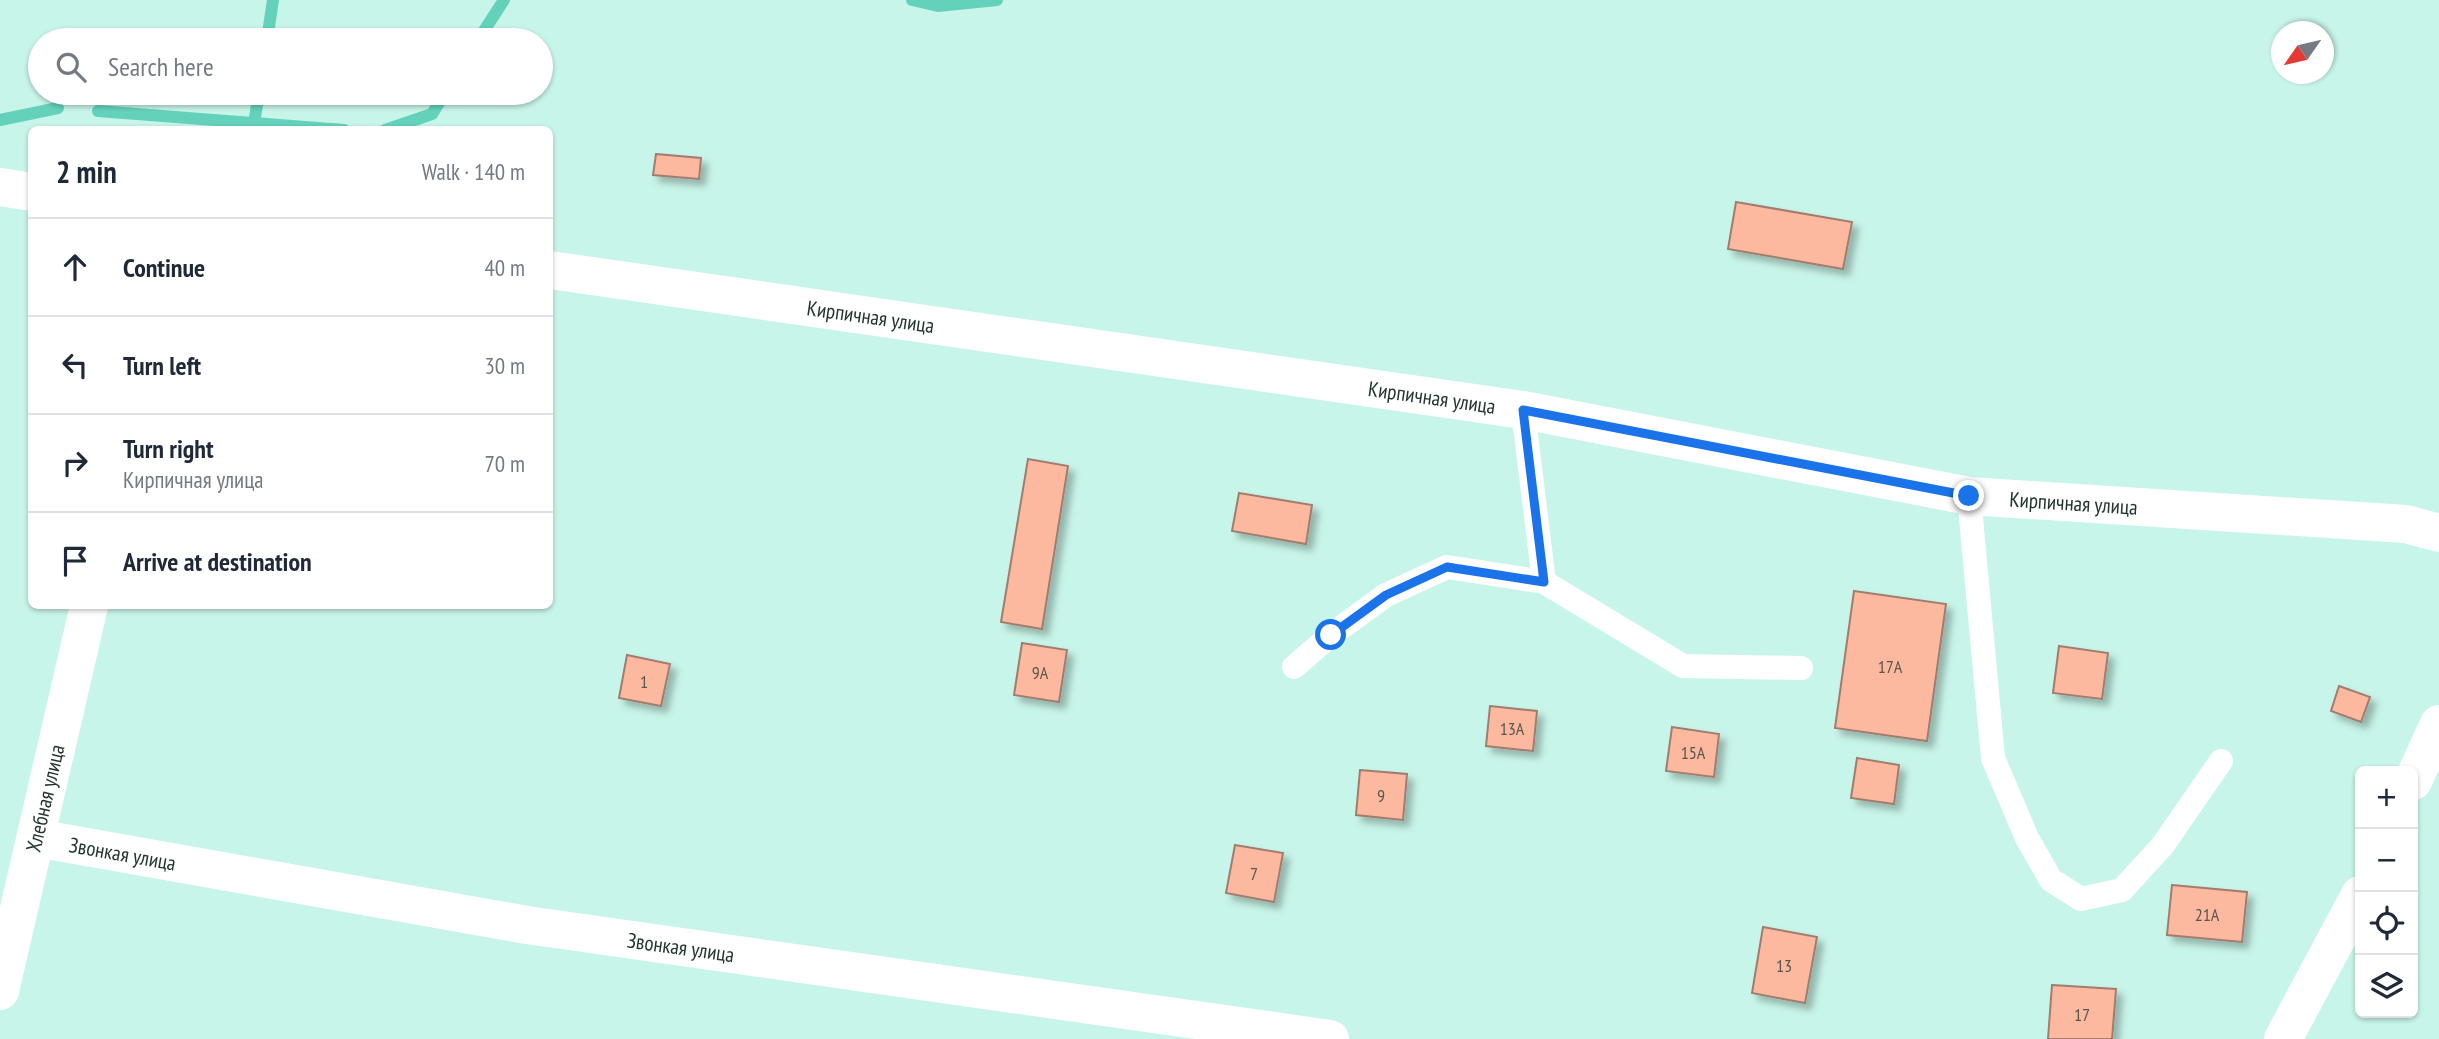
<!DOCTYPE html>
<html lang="en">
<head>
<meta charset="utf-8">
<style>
	:root { --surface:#fff; --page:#f6f6f7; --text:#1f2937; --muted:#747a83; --line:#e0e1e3 }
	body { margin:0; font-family:"PT Sans Narrow",sans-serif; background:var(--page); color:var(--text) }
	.controls { position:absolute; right:21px; bottom:21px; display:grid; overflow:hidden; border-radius:10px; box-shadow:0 2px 5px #0004 }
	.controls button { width:63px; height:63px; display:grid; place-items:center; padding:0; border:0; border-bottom:2px solid var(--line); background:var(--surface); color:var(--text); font:35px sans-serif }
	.compass { position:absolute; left:2271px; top:21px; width:63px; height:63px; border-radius:50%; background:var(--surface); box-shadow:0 2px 5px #0004; rotate:236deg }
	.stop { position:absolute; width:21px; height:21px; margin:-16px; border:5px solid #1a73e8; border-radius:50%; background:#fff }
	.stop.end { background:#1a73e8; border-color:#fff; box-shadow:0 2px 7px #0008 }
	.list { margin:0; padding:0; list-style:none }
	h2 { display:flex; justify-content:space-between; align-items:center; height:91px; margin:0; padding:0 28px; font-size:30px }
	h2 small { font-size:23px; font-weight:400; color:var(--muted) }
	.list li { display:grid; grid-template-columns:46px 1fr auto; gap:21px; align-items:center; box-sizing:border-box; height:98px; padding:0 28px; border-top:2px solid var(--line) }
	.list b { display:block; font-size:26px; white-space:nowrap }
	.list p { margin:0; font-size:23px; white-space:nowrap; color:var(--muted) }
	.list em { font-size:23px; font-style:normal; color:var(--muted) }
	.icon { flex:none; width:38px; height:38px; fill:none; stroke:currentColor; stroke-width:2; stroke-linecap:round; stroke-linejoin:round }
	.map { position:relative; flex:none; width:2439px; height:1039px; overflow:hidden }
	.search { position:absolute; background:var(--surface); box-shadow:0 2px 5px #0004; left:28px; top:28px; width:525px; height:77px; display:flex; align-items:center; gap:18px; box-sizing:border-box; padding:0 24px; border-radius:38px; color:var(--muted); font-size:26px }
	.panel { position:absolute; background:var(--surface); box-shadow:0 2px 5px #0004; left:28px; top:126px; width:525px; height:483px; border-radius:10px }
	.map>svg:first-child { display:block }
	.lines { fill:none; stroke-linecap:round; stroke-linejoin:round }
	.stream { stroke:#64d2ba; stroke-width:12 }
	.building { fill:#fdb9a0; stroke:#a17d6f; stroke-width:2; filter:url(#shadow) }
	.lane { stroke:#fff; stroke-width:24 }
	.street { stroke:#fff; stroke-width:38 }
	.route { stroke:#1a73e8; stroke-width:9 }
	.labels { text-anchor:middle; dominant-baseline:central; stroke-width:6; stroke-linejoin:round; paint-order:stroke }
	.number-label { font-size:18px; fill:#5a564c }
	.street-label { font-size:21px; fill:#233530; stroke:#fff }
</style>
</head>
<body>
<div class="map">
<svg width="2439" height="1039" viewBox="0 0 2439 1039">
	<defs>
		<filter id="shadow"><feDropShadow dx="6" dy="6" stdDeviation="3.5" flood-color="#0004"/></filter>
	</defs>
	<rect width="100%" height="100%" fill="#c8f5e9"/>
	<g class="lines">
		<g class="stream">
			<polyline points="912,0 938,6 997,0"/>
			<polyline points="267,40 273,0"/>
			<polyline points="478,40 504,0"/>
			<polyline points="98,111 344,130"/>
			<polyline points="0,120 58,108"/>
			<polyline points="254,123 259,93"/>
			<polyline points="385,130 432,114 445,93"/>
		</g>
	</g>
	<g class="building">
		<polygon points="656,154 701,158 699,179 653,175"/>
		<polygon points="1736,202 1852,222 1843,269 1728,249"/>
		<polygon points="1028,459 1068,466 1042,629 1001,622"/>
		<polygon points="1239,493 1312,505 1306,544 1232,531"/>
		<polygon points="1854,591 1946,604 1927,741 1835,728"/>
		<polygon points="1022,643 1067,650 1059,702 1014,695"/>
		<polygon points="2059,646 2108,653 2102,699 2053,693"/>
		<polygon points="627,655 670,664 661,706 619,698"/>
		<polygon points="2339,686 2370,697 2361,722 2331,711"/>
		<polygon points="1490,706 1537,711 1533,751 1486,746"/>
		<polygon points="1672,727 1719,734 1714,777 1666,771"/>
		<polygon points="1857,758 1899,765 1894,804 1851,798"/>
		<polygon points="1360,770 1407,774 1403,820 1356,815"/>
		<polygon points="1235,845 1283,853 1274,902 1226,893"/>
		<polygon points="2172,885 2247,892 2242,942 2167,935"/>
		<polygon points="1763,927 1817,937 1805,1003 1752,993"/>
		<polygon points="2052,985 2116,989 2112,1039 2048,1039"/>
	</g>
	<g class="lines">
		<g class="lane">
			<polyline points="1523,410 1544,582 1683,666 1801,668"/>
			<polyline points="1969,496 1993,758 2027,838 2051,880 2081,899 2122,890 2163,845 2221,761"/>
			<polyline points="1294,667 1331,635 1386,595 1447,567 1544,582"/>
		</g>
		<g class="street">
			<polyline points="0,187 32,192"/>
			<path id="s1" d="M550,270L1523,410L1969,496L2406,524L2439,533"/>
			<polyline points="2413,781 2439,724"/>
			<path id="s2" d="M36,838L527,925L1330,1039"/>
			<path id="s3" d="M0,991L89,606"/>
			<polyline points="2283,1039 2360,895"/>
		</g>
	</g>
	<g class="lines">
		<polyline class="route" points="1331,635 1386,595 1447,567 1544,582 1523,410 1969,496"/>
	</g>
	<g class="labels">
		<g class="number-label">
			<text x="1890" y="666">17А</text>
			<text x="1040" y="672">9А</text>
			<text x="644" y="681">1</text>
			<text x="1512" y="728">13А</text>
			<text x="1693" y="752">15А</text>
			<text x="1381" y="795">9</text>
			<text x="1254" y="873">7</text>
			<text x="2207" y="914">21А</text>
			<text x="1784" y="965">13</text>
			<text x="2082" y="1014">17</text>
		</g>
		<g class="street-label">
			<text stroke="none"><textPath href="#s1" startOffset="324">Кирпичная улица</textPath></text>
			<text stroke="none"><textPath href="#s1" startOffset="891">Кирпичная улица</textPath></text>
			<text stroke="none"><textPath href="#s1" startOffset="1542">Кирпичная улица</textPath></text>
			<text stroke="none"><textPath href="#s3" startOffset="198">Хлебная улица</textPath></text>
			<text stroke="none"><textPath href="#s2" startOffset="88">Звонкая улица</textPath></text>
			<text stroke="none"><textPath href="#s2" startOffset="654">Звонкая улица</textPath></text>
		</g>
	</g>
</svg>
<div class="controls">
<button>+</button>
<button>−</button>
<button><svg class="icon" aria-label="locate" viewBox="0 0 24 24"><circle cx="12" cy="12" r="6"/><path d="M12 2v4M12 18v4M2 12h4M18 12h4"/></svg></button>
<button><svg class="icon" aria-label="layers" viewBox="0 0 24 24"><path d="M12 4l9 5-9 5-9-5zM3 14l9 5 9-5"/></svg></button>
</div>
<svg class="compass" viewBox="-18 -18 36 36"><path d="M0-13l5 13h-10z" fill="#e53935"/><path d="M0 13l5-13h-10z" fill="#747a83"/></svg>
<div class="stop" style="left:1331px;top:635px"></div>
<div class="stop end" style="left:1969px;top:496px"></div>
<div class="search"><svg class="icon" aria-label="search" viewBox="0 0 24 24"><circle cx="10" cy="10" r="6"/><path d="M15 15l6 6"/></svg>Search here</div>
<section class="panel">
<h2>2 min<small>Walk · 140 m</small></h2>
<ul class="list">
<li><svg class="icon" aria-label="ahead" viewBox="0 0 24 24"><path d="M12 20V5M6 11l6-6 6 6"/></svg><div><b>Continue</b></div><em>40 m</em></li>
<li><svg class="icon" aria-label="left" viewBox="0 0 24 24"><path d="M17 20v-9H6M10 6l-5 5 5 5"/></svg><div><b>Turn left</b></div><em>30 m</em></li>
<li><svg class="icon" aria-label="right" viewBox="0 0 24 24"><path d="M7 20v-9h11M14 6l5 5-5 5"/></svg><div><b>Turn right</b><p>Кирпичная улица</p></div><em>70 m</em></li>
<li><svg class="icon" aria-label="arrive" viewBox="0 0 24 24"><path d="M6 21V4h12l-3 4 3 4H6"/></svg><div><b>Arrive at destination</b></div></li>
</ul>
</section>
</div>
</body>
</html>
